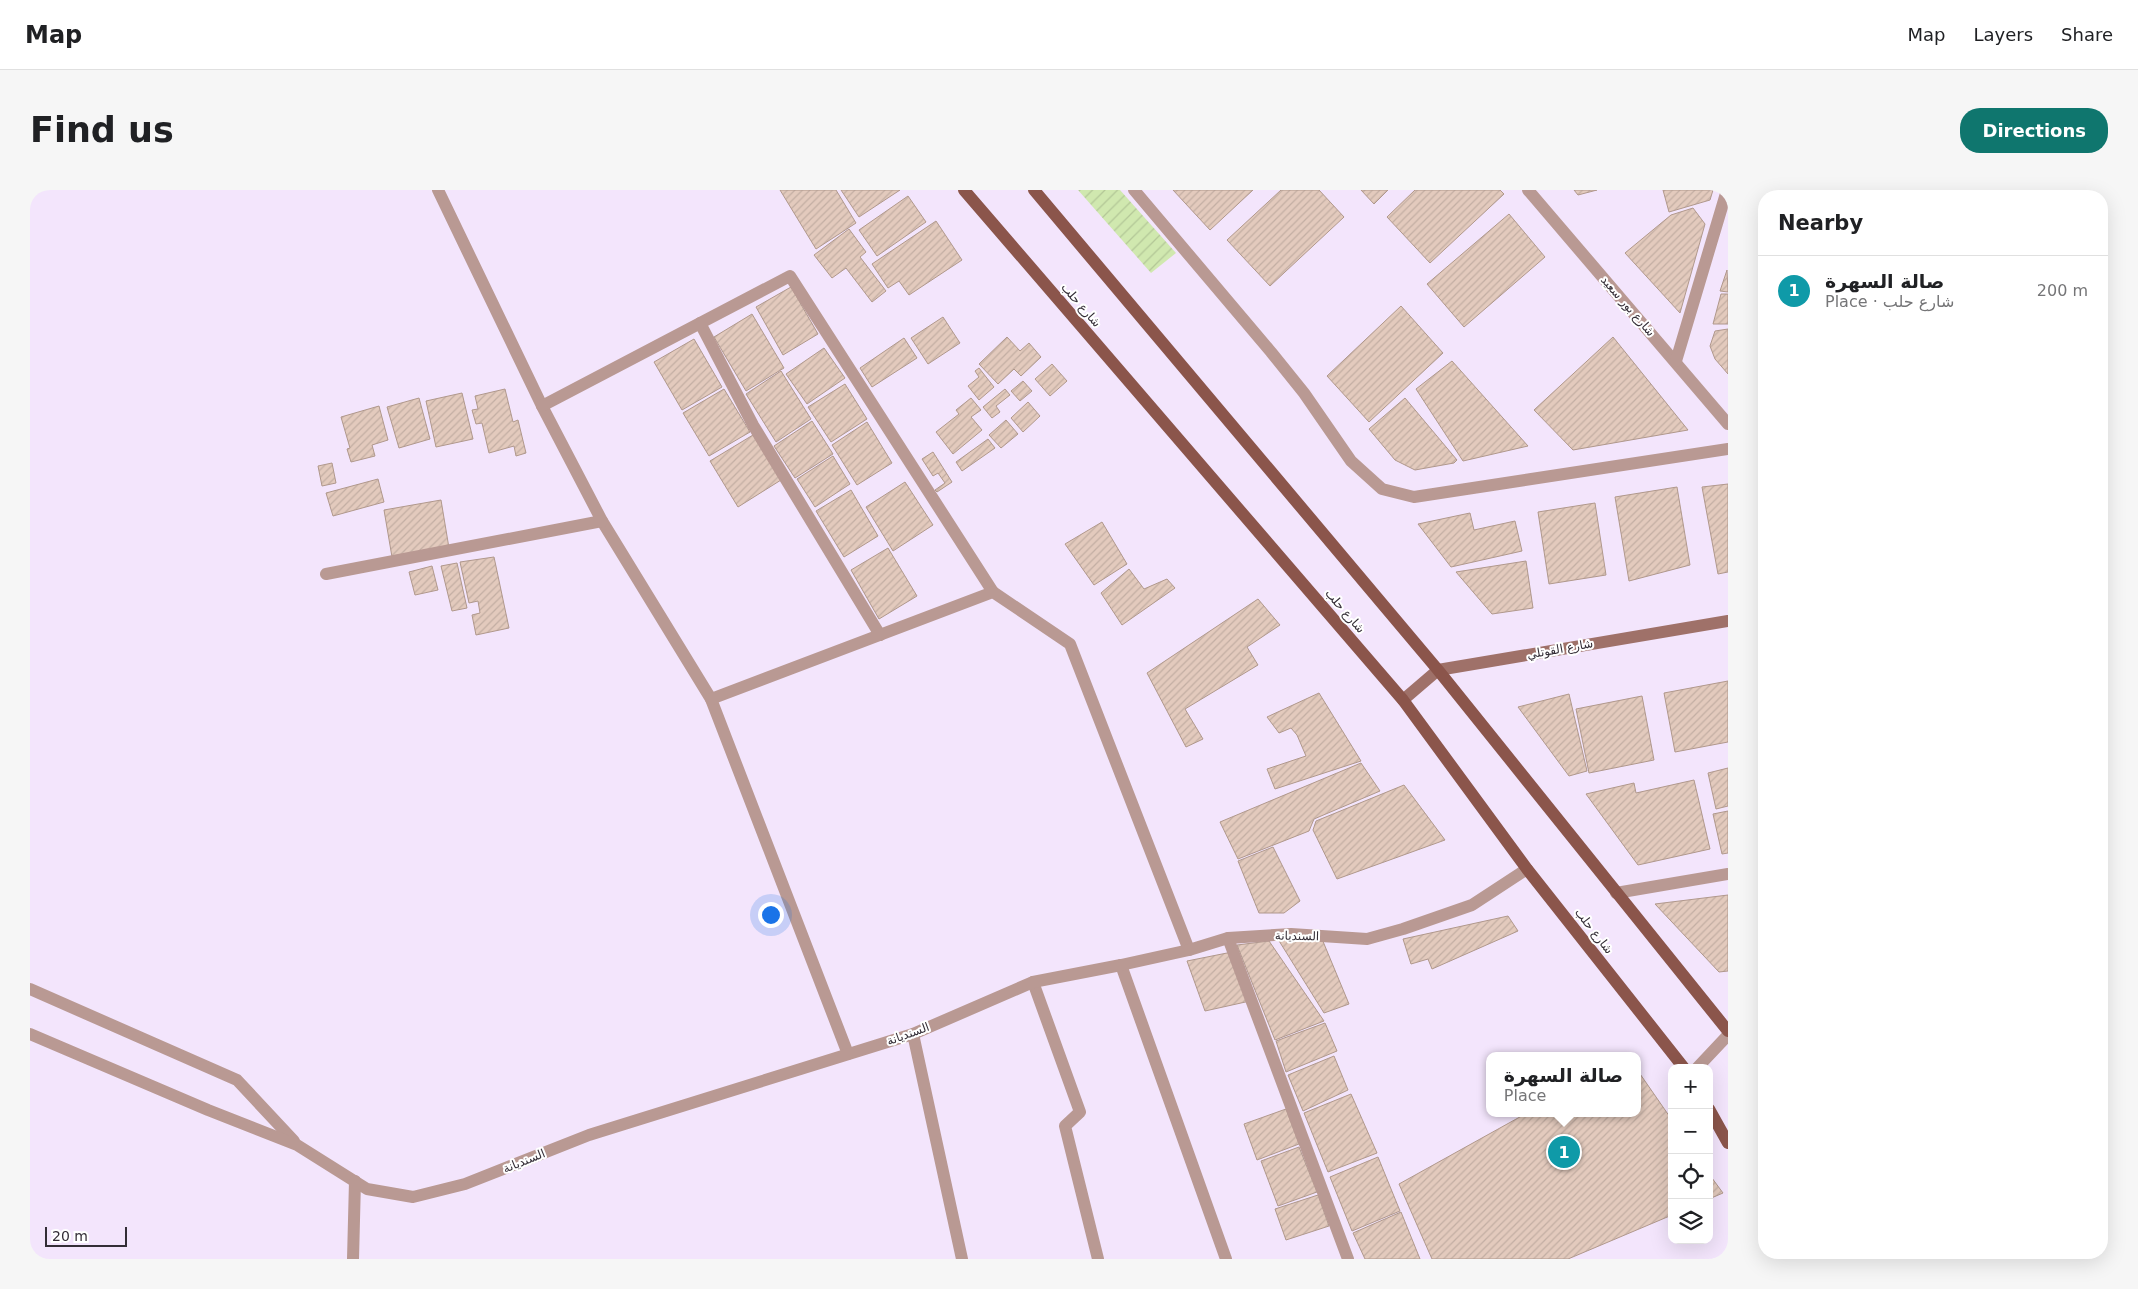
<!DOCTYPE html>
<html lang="en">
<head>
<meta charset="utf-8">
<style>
	:root { --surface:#fff; --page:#f6f6f6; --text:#202124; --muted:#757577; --line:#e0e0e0; --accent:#0f766e }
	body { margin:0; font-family:"DejaVu Sans","Noto Naskh Arabic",sans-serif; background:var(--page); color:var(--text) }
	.controls { position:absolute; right:15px; bottom:15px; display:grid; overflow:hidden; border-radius:10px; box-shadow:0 5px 20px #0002 }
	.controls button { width:45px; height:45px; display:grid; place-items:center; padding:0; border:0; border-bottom:1px solid var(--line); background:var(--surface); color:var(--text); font:25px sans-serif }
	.scale { position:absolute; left:15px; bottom:12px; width:82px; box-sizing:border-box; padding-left:5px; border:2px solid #332d36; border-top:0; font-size:14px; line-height:18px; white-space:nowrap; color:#332d36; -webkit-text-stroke:4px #fff; paint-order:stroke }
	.you { position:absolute; left:740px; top:724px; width:18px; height:18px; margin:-12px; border:4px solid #fff; border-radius:50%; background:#1a73e8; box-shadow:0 0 0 8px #1a73e833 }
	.badge { display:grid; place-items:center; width:32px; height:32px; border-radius:50%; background:var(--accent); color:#fff; font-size:16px; font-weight:700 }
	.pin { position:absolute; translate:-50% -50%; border:2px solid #fff; box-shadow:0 1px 5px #0006 }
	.popup { position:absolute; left:1456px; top:862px; width:155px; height:65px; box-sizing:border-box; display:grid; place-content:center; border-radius:10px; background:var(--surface); filter:drop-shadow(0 1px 4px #0005); font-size:16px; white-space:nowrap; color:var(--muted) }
	.popup b { font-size:19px; color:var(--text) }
	.popup::after { content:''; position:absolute; left:50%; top:100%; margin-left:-10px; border:10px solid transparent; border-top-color:var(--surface) }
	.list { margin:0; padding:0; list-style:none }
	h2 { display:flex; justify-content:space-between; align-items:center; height:65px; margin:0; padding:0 20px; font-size:21px }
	h2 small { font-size:16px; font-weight:400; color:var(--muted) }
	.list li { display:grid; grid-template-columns:32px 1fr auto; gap:15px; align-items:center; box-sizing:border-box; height:70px; padding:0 20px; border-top:1px solid var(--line) }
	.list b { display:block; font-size:19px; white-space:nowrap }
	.list p { margin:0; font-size:16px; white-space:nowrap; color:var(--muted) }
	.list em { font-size:16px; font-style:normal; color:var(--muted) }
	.icon { flex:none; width:28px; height:28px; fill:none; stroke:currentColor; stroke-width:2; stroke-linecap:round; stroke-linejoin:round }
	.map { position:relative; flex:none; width:1698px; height:1069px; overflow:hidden; border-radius:20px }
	header { display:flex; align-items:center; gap:30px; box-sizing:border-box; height:70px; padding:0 25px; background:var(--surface); border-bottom:1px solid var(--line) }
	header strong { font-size:24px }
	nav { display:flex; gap:28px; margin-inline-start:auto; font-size:18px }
	.intro { display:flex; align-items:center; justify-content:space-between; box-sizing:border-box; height:120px; padding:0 30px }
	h1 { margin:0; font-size:35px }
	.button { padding:12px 22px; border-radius:20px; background:var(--accent); color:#fff; font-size:18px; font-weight:700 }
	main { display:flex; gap:30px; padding:0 30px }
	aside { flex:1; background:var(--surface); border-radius:20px; box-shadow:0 5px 20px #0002 }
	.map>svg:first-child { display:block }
	.garden { fill:url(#garden-furrows) }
	.building { fill:url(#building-hatch); stroke:#b0988c }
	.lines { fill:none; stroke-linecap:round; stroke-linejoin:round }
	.street { stroke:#b99993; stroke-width:12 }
	.secondary { stroke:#9f7169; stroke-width:12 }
	.primary { stroke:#8b554b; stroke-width:12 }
	.labels { text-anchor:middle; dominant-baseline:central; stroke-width:4; stroke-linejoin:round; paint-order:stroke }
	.street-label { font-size:12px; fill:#332d36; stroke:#fff }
</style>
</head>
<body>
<header>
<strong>Map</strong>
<nav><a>Map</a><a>Layers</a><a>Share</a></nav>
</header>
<div class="intro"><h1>Find us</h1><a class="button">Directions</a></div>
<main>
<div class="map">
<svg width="1698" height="1069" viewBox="0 0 1698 1069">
	<defs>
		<pattern id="garden-furrows" width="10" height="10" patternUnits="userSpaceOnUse" patternTransform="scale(1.25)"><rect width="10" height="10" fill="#d0e8af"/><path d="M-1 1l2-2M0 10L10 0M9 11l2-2" fill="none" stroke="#b3c797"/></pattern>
		<pattern id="building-hatch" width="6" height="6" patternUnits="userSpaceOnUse" patternTransform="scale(1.25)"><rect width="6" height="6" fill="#e3cabd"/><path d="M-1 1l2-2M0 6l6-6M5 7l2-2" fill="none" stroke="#c3aea3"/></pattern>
	</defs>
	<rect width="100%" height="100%" fill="#f3e5fc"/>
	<polygon class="garden" points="1048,0 1090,0 1146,63 1121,83"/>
	<g class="building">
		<polygon points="750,0 806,0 826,33 786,59"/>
		<polygon points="811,0 870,0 829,27"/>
		<polygon points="1143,0 1223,0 1180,40"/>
		<polygon points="1251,0 1289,0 1314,27 1240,96 1197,50"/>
		<polygon points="1331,0 1358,0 1344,14"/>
		<polygon points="1385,0 1470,0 1474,4 1400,73 1357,27"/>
		<polygon points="1544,0 1567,0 1548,5"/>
		<polygon points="1633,0 1683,0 1680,10 1639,22"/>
		<polygon points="878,6 896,32 847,66 829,40"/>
		<polygon points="1663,18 1675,34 1650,123 1595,63 1641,25"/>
		<polygon points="1479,24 1515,67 1434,137 1397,94"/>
		<polygon points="906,31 932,70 879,105 869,91 858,98 842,74"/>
		<polygon points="819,39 836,62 830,67 856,101 842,112 816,78 802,88 784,65"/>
		<polygon points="1697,80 1698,102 1690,101"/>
		<polygon points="761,97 788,144 753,165 726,117"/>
		<polygon points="1691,104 1698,104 1698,134 1683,134"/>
		<polygon points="1371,116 1413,163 1339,232 1297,186"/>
		<polygon points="722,124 754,178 716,201 684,147"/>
		<polygon points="913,127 930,153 898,174 881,148"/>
		<polygon points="1698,139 1698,184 1685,169 1680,156 1685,141"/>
		<polygon points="977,147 990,161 999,153 1011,167 991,186 984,179 968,194 949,174"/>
		<polygon points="1583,147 1658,240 1543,260 1504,220"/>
		<polygon points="874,148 887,168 842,197 830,178"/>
		<polygon points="664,149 692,197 652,220 624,172"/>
		<polygon points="794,158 815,188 777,214 756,184"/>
		<polygon points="1422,171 1498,256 1433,271 1386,199"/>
		<polygon points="1022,174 1037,191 1020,206 1005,189"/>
		<polygon points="949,178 964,197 949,210 938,196 949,187 945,181"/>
		<polygon points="751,181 781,229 746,252 716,204"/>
		<polygon points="993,191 1002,201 990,211 981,201"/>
		<polygon points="815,194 837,229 801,252 778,217"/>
		<polygon points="475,199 483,232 488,230 496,263 486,266 484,256 459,263 452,233 446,234 442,220 448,219 445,206"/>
		<polygon points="694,199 720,242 679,266 653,223"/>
		<polygon points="975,199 980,205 966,216 970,222 962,228 953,217"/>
		<polygon points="432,203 443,249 406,257 396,211"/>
		<polygon points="389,208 400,249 369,258 357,217"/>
		<polygon points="941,208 951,220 941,227 952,240 923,264 906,242 929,224 926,220"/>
		<polygon points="1375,208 1427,270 1424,273 1385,280 1365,270 1339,239"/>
		<polygon points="998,212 1010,226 993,242 981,228"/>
		<polygon points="349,216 358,250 342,255 345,266 321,272 317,259 320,258 311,227"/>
		<polygon points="976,230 988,244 971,258 959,245"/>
		<polygon points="782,231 803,264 765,288 744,256"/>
		<polygon points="837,232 862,273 827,295 802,255"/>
		<polygon points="723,245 751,290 708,317 680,271"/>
		<polygon points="958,249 965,258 932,281 926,272"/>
		<polygon points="903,262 922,292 907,302 905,300 915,293 908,283 903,286 892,269"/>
		<polygon points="803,266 820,294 785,317 767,289"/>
		<polygon points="302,273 306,293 292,296 288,276"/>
		<polygon points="348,289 354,312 303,326 296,303"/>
		<polygon points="875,292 903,335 863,361 836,317"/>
		<polygon points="1698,294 1698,382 1688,384 1672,297"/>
		<polygon points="1647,297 1660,375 1599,391 1585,307"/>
		<polygon points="821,300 848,346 814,367 786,321"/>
		<polygon points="411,310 419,358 362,367 354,320"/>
		<polygon points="1565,313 1576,385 1519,394 1508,322"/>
		<polygon points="1440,323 1444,340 1485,331 1492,361 1421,377 1388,334"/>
		<polygon points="1072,332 1097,374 1064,395 1035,354"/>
		<polygon points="858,358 887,406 849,429 821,380"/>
		<polygon points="464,367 479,438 446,445 442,425 450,423 448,411 439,413 430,372"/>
		<polygon points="1496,371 1503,418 1462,424 1426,382"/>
		<polygon points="427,373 437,418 422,421 411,376"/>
		<polygon points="402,376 408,400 385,405 379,382"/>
		<polygon points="1099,379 1114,399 1137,389 1145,398 1092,435 1071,403"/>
		<polygon points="1228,409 1250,435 1217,457 1228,475 1155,519 1173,549 1156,557 1117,483"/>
		<polygon points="1698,491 1698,552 1645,562 1634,503"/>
		<polygon points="1289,503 1331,571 1245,599 1237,579 1276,566 1267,545 1261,538 1249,543 1237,527"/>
		<polygon points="1539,504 1557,581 1539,586 1488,517"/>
		<polygon points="1612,506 1624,570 1559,583 1546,519"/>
		<polygon points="1331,573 1350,601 1284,629 1279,641 1208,669 1190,632"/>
		<polygon points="1698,578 1698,616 1686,619 1678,583"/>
		<polygon points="1664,590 1680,659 1608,675 1556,604 1604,593 1606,603"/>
		<polygon points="1374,595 1415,650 1307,689 1283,640 1286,631"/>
		<polygon points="1698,621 1698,663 1692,664 1683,624"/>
		<polygon points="1243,657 1270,711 1254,723 1229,723 1208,671"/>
		<polygon points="1698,705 1698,781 1689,782 1625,714"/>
		<polygon points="1478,726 1488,741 1402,779 1398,769 1381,774 1373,749"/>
		<polygon points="1246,746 1292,749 1319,814 1294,823"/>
		<polygon points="1239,751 1294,831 1245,850 1207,755"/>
		<polygon points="1202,762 1220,811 1175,821 1157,771"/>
		<polygon points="1295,833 1307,861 1256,882 1246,851"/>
		<polygon points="1304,866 1318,900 1273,921 1258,885"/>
		<polygon points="1608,881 1642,930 1642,1025 1538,1069 1402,1069 1369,994 1497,923 1608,923"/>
		<polygon points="1321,904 1347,963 1298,982 1274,923"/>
		<polygon points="1256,919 1269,954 1227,970 1214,934"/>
		<polygon points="1269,957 1287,1002 1248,1016 1231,971"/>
		<polygon points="1348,967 1370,1021 1322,1041 1300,987"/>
		<polygon points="1679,984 1693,1003 1679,1009"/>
		<polygon points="1288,1005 1299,1036 1256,1050 1245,1019"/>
		<polygon points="1371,1022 1390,1069 1335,1069 1323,1043"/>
	</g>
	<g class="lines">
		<g class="street">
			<polyline points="408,0 512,216 572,331 681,509 818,864"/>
			<polyline points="1104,0 1241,162 1274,203 1321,271 1352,299 1384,307 1698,259"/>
			<polyline points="1498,0 1698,234"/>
			<polyline points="670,133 723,235 850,445"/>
			<polyline points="1646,171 1697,0"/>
			<polyline points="512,216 760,86 963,402"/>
			<polyline points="296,384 572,331"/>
			<polyline points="681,509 963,402 1040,454 1159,760"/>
			<polyline points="1586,703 1698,684"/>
			<polyline points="1198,748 1318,1069"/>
			<polyline points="1091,775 1196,1069"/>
			<polyline points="1003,792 1050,922 1035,936 1068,1069"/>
			<polyline points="0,799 207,890 264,951"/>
			<polyline points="0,844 178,920 267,955 337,999 383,1007 435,994 559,945 883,844 1003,792 1091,775 1159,760 1198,748 1261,744 1337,749 1373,739 1442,715 1497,679"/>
			<polyline points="883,844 932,1069"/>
			<polyline points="1667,878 1698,845"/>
			<polyline points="323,1069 325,991"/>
		</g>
		<polyline class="secondary" points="1373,510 1408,480 1698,431"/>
		<g class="primary">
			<polyline points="934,0 1373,510 1497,679 1654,878"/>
			<polyline points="1004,0 1408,480 1698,841"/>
			<polyline points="1679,919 1698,953"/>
		</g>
	</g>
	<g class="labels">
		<g class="street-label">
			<text transform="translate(1051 115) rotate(49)">شارع حلب</text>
			<text transform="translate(1598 116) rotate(49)">شارع بور سعيد</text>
			<text transform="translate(1315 421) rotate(49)">شارع حلب</text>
			<text transform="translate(1530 459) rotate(-10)">شارع القوتلي</text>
			<text transform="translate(1564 741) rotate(52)">شارع حلب</text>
			<text transform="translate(1267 746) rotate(1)">السنديانة</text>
			<text transform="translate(878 844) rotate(-20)">السنديانة</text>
			<text transform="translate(494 971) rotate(-22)">السنديانة</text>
		</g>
	</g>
</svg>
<div class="controls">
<button>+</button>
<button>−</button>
<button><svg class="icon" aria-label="locate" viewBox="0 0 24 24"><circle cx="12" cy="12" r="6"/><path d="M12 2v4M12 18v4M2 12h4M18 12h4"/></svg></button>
<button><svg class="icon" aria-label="layers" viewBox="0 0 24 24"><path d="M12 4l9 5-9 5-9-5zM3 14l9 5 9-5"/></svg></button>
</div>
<div class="scale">20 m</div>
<div class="you"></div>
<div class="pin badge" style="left:1534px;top:962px;background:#0f9aa8">1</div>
<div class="popup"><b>صالة السهرة</b>Place</div>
</div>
<aside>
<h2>Nearby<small></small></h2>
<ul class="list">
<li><span class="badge" style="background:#0f9aa8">1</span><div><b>صالة السهرة</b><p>Place · شارع حلب</p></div><em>200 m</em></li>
</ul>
</aside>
</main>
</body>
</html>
